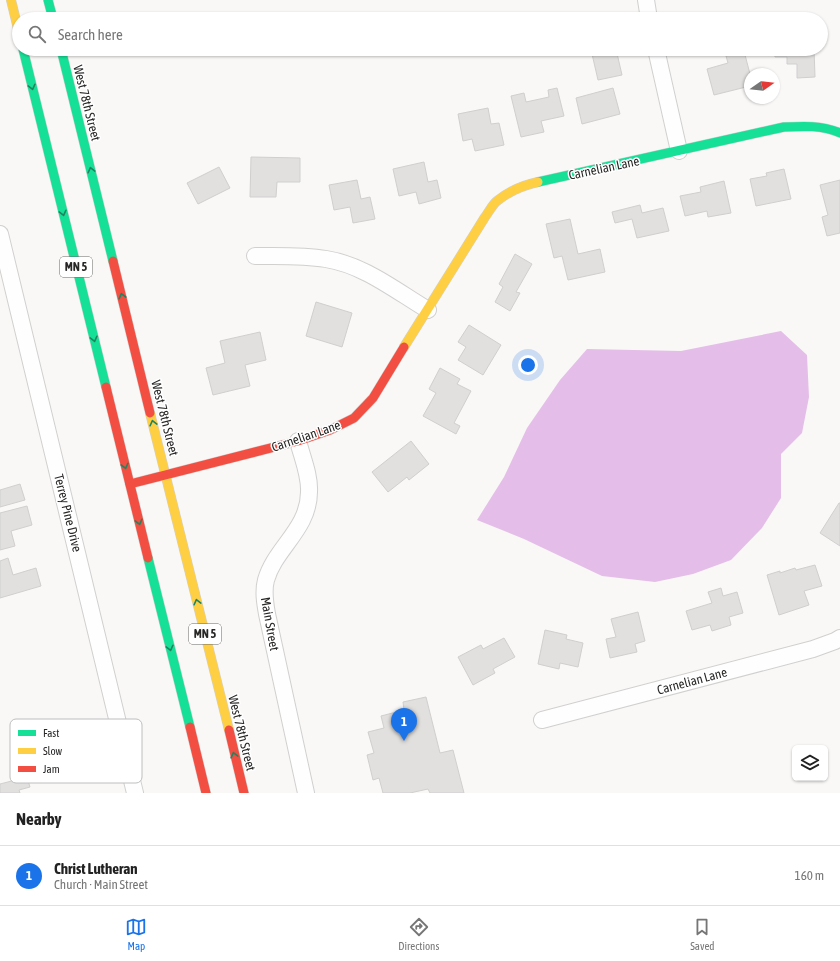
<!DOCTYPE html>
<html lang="en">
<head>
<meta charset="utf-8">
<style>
	:root { --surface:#fff; --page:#f2f2f2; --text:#222; --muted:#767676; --line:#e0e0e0; --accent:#1a73e8 }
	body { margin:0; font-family:"Asap Condensed",sans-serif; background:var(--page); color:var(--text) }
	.controls { position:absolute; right:12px; bottom:12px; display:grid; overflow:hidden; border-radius:6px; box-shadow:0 1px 3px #0004 }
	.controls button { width:36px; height:36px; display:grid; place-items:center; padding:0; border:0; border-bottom:1px solid var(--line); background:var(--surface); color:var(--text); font:20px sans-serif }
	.compass { position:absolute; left:744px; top:68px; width:36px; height:36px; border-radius:50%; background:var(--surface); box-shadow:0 1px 3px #0004; rotate:76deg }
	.you { position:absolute; left:528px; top:365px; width:14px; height:14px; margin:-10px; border:3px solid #fff; border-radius:50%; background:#1a73e8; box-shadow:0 0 0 6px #1a73e833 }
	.badge { display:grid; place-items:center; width:26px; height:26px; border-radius:50%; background:var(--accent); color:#fff; font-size:13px; font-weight:700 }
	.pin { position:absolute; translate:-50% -33px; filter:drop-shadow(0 1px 2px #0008) }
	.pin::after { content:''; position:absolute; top:21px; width:14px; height:12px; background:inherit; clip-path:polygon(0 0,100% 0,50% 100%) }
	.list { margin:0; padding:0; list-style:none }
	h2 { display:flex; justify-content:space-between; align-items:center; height:52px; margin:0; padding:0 16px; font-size:17px }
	h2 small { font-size:13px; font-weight:400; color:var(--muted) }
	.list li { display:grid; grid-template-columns:26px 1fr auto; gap:12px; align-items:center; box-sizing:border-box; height:60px; padding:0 16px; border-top:1px solid var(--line) }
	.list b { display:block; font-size:15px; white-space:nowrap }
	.list p { margin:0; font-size:13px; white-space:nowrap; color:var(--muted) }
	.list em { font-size:13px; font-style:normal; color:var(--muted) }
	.icon { flex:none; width:22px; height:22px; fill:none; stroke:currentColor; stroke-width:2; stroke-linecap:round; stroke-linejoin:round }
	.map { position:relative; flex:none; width:840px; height:793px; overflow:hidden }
	.search { position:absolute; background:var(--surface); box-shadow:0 1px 3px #0004; left:12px; right:12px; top:12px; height:44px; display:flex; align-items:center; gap:10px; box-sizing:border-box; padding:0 14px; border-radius:22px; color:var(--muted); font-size:15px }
	.sheet { height:112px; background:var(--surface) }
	nav { display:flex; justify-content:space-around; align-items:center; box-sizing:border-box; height:56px; border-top:1px solid var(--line); background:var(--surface); font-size:11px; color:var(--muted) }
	nav a { display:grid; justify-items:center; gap:2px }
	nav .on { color:var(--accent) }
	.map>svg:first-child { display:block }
	.water { fill:#e4bee8 }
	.building { fill:#e1e0df; stroke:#d0cfce }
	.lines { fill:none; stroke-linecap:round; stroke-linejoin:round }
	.street-casing { stroke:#d1d0cf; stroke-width:18 }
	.fast-casing { stroke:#d1d0cf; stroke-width:10 }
	.slow-casing { stroke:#d1d0cf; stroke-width:10 }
	.jam-casing { stroke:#d1d0cf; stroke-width:10 }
	.street { stroke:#fefefe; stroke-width:16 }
	.fast { stroke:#16e098; stroke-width:9 }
	.slow { stroke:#ffcf43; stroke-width:9 }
	.jam { stroke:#f24e42; stroke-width:9 }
	.oneway { stroke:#1f845f }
	.labels { text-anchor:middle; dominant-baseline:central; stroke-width:3; stroke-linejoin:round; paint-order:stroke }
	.shield { fill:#fff; stroke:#686867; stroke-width:1 }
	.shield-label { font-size:12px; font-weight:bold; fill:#282726 }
	.street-label { font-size:13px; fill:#282726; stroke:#fff }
	.key { fill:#fff; stroke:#bebebe; stroke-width:1 }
	.key-label { font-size:11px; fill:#282726 }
</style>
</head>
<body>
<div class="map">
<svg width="840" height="793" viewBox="0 0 840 793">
	<rect width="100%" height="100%" fill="#f9f8f7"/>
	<polygon class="water" points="781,331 807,355 809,397 802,433 781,454 781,498 762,528 731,560 693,574 655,582 602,576 524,539 477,520 504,477 527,428 560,380 587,349 681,351"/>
	<g class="building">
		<polygon points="616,49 622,75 598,80 592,54"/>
		<polygon points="774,49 814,49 815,77 797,78 797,64 787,64 787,57 775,57"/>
		<polygon points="744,51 750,74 750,86 714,95 707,69 728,63 726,56"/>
		<polygon points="557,88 564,116 541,121 544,132 521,137 511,96 524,93 526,102 549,97 548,90"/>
		<polygon points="613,88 620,114 582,124 576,98"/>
		<polygon points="488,108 491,124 499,123 504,145 475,151 472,139 463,141 458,114"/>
		<polygon points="251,157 300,158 300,182 277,182 276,197 250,197"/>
		<polygon points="424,162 428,182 437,180 441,198 419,204 416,192 399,196 393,169"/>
		<polygon points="219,167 230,188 198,204 187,183"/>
		<polygon points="784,169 791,199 756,206 750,179 767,176 766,173"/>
		<polygon points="357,180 361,199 370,197 375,219 353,223 350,207 334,210 329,185"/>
		<polygon points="840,180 840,233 827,236 822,217 828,215 820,185"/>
		<polygon points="724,181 731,213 708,217 707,211 685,216 680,196 701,192 700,187"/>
		<polygon points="640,205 642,213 663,208 669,231 637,238 632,219 615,223 612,212"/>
		<polygon points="570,219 578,254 600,249 605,272 568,280 562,256 554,258 546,224"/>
		<polygon points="515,254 532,264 516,292 520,293 510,311 495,302 503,287 499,284"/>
		<polygon points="316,302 352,313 342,347 306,336"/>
		<polygon points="469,325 501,345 483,375 458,360 466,347 458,342"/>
		<polygon points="260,332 266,360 245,365 250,386 213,395 206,368 225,363 220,341"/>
		<polygon points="440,368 460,379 457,384 471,391 454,423 460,426 456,434 423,416 436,393 429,389"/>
		<polygon points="411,441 429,464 409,480 407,477 388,492 372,472"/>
		<polygon points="20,484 25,500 0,507 0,490"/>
		<polygon points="839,503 840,503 840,546 820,533"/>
		<polygon points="27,506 32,525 11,531 15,546 0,550 0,513"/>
		<polygon points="8,558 13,575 36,568 41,586 0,598 0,561"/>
		<polygon points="815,565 822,586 804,591 809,605 779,615 767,575 780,571 780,573 795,568 796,570"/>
		<polygon points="721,588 723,596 737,592 743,613 729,617 731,625 712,631 710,625 692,630 686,611 712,603 708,592"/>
		<polygon points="638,612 645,641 635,644 637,652 610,658 606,639 616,637 611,619"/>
		<polygon points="545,630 567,635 566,639 583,643 578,667 560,663 559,669 538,664"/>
		<polygon points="504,638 515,657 493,669 495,673 473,685 458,657 481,645 483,649"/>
		<polygon points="426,697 440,753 453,750 464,793 430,793 428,789 410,793 383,793 379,778 373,780 367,755 374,753 368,732 384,728 381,716 404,710 403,702"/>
		<polygon points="27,777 30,787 19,790 20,793 0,793 0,784"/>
	</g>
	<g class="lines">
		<g class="street-casing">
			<g id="street">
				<polyline points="646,0 649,19"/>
				<polyline points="656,49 679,151"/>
				<polyline points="0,234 135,793"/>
				<path d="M255,256C279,256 303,255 326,259C364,265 396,291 428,310"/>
				<path d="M298,441C302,457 310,475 309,492C309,529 275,548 266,580C263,591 265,603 267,614L306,793"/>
				<polyline points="542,720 813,649 835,641 840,638"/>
			</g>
		</g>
		<g class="fast-casing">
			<g id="fast">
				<polyline points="48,0 53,19"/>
				<polyline points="23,49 106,387"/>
				<polyline points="61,49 113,261"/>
				<path d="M538,182L784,127C803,126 822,125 840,133"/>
				<polyline points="148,558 190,727"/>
			</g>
		</g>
		<g class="slow-casing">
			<g id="slow">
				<polyline points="11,0 19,33"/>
				<path d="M404,347L485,217C489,212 492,205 497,201C508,192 524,185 538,182"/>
				<polyline points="150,413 229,730"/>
			</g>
		</g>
		<g class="jam-casing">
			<g id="jam">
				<polyline points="113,261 150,413"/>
				<polyline points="106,387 148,558"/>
				<polyline points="130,484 298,441 330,430 354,418 373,398 404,347"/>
				<polyline points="190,727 206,793"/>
				<polyline points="229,730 244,793"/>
			</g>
		</g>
		<use href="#street" class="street"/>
		<use href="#fast" class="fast"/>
		<use href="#slow" class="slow"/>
		<use href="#jam" class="jam"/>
	</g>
	<defs><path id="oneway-chevron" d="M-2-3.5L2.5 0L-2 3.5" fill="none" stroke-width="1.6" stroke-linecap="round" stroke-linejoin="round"/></defs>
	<g class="oneway">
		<use href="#oneway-chevron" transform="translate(32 87) rotate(76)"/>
		<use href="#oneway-chevron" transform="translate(91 170) rotate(-104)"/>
		<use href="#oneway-chevron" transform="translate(63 213) rotate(76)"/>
		<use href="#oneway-chevron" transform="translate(122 296) rotate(-104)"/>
		<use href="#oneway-chevron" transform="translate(94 339) rotate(76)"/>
		<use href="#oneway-chevron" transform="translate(153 423) rotate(-104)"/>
		<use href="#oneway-chevron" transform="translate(125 466) rotate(76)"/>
		<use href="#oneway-chevron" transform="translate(139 522) rotate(76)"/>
		<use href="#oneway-chevron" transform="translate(197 602) rotate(-104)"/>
		<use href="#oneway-chevron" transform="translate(170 648) rotate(76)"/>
		<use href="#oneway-chevron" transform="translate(234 755) rotate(-104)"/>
	</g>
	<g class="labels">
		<g class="shield">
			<rect x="60" y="257" width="32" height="20" rx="3"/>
			<rect x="189" y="624" width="32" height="20" rx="3"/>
		</g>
		<g class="shield-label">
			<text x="76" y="267">MN 5</text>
			<text x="205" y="634">MN 5</text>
		</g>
		<g class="street-label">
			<text transform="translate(87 103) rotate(76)">West 78th Street</text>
			<text transform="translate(604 168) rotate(-12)">Carnelian Lane</text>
			<text transform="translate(165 418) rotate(76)">West 78th Street</text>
			<text transform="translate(306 436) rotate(-19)">Carnelian Lane</text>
			<text transform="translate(68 513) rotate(76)">Terrey Pine Drive</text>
			<text transform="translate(270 624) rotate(80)">Main Street</text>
			<text transform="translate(692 681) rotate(-15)">Carnelian Lane</text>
			<text transform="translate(242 733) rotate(76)">West 78th Street</text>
		</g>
	</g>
	<rect x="10" y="719" width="132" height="64" rx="6" class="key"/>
	<rect x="18" y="730" width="18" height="6" fill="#16e098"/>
	<rect x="18" y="748" width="18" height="6" fill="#ffcf43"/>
	<rect x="18" y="766" width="18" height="6" fill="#f24e42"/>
	<g class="key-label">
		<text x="43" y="737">Fast</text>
		<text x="43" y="755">Slow</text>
		<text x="43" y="773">Jam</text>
	</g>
</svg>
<div class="controls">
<button><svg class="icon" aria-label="layers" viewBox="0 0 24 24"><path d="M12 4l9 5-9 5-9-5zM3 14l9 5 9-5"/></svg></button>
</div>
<svg class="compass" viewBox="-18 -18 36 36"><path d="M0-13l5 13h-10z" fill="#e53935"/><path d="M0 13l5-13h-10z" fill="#767676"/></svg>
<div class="you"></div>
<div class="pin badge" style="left:404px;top:741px">1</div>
<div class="search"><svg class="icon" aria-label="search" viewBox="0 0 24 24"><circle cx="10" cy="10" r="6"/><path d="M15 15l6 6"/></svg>Search here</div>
</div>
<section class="sheet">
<h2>Nearby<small></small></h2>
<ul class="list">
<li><span class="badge">1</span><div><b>Christ Lutheran</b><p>Church · Main Street</p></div><em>160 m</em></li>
</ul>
</section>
<nav>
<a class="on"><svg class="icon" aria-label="map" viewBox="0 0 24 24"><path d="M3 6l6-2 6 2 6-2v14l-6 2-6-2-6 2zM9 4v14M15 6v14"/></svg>Map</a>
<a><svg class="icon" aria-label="directions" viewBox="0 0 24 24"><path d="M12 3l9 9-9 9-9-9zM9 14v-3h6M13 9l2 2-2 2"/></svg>Directions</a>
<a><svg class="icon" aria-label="saved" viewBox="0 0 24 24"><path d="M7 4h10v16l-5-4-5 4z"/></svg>Saved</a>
</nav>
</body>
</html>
